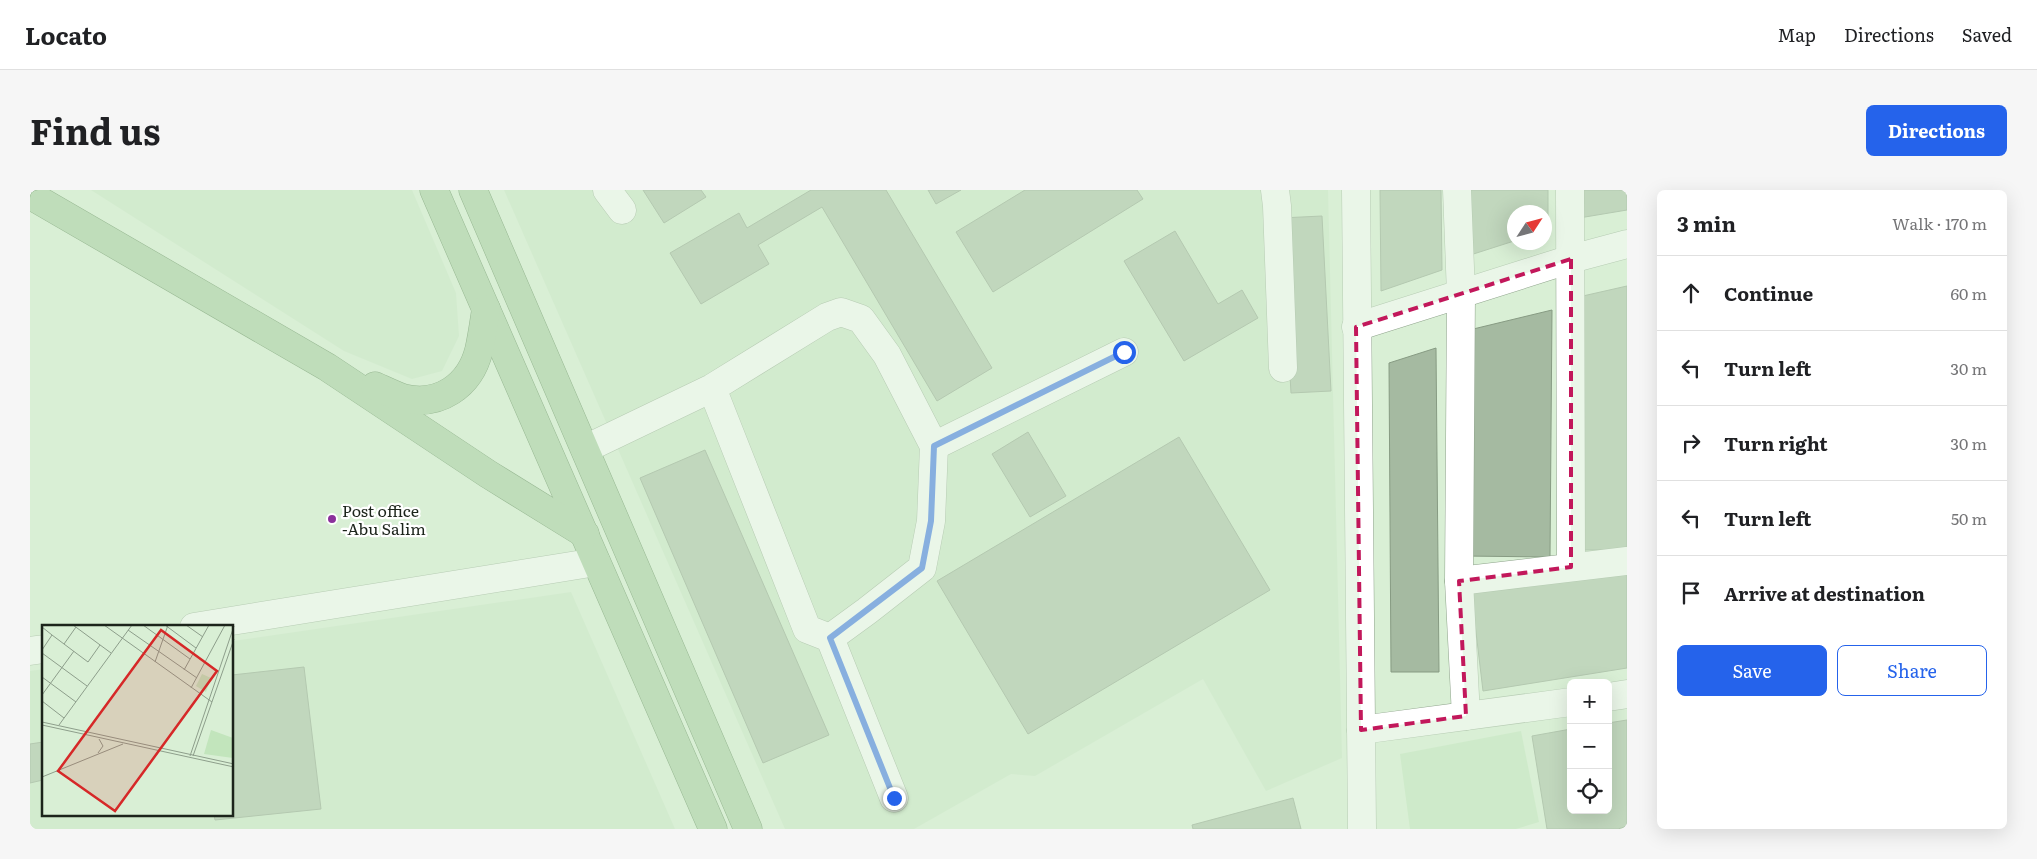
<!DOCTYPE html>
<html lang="en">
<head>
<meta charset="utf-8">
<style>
	:root { --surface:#fff; --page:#f6f6f6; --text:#202124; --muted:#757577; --line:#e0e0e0; --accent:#2563eb }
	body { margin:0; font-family:Literata,serif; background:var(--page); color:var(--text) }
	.controls { position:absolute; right:15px; bottom:15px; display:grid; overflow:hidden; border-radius:8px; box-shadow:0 5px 20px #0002 }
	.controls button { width:45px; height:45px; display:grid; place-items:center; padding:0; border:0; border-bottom:1px solid var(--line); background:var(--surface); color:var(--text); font:25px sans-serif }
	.compass { position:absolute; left:1477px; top:15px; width:45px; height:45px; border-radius:50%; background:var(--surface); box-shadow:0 5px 20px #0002; rotate:54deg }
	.stop { position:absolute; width:15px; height:15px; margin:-11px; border:4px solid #2563eb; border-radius:50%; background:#fff }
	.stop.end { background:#2563eb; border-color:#fff; box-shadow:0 1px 5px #0008 }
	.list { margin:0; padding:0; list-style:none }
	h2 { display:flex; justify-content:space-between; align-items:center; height:65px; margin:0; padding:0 20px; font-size:21px }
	h2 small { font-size:16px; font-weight:400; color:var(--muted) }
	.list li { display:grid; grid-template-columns:32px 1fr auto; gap:15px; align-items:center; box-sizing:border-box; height:75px; padding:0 20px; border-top:1px solid var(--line) }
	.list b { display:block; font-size:19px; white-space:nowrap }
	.list em { font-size:16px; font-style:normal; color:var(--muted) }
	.actions { display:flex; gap:10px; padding:15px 20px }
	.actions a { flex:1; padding:11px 0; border:1px solid var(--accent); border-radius:8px; text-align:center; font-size:18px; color:var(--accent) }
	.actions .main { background:var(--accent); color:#fff }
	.icon { flex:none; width:28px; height:28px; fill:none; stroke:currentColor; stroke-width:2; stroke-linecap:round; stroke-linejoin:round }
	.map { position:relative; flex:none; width:1597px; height:639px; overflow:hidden; border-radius:8px }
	header { display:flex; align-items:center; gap:30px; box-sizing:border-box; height:70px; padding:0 25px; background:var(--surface); border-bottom:1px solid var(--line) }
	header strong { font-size:24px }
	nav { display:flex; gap:28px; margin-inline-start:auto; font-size:18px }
	.intro { display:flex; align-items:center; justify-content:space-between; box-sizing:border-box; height:120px; padding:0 30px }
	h1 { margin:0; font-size:35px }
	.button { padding:12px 22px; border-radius:8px; background:var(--accent); color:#fff; font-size:18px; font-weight:700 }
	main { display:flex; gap:30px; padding:0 30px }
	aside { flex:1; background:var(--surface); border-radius:8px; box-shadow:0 5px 20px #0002 }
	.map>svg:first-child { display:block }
	.built { fill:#cbe6c6 }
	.green { fill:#c2e5bc }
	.building { fill:#a5baa1; stroke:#879b83 }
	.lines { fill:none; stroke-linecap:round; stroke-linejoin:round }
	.minor-casing { stroke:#8ea38b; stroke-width:29 }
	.major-casing { stroke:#497642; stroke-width:29 }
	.minor { stroke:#fff; stroke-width:28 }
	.major { stroke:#a0c79a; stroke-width:28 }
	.route { stroke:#2563eb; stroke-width:6 }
	.marked { fill:none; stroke:#c2185b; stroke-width:4; stroke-dasharray:10 6; stroke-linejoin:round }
	.poi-dot { fill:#8b309b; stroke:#fff; stroke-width:2 }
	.labels { text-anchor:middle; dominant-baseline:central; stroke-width:4.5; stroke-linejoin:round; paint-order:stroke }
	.poi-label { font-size:16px; fill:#1c241b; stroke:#fff; text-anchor:start }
	.inset-road { fill:none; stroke:#8d9e8b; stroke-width:1 }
	.view { fill:#d62828; fill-opacity:0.15; stroke:#d62828; stroke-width:2.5 }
	.inset-edge { fill:none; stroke:#1c241b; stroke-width:2.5 }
</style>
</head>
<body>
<header>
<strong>Locato</strong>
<nav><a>Map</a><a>Directions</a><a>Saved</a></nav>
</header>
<div class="intro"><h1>Find us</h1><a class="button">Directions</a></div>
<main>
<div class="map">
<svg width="1597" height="639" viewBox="0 0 1597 639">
	<rect width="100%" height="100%" fill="#d9efd5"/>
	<g class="built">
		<polygon points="61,0 382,0 426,103 429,146 412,181 382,189 314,161"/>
		<polygon points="474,0 1298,0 1312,568 1236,601 1173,489 1005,586 981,584 884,639 755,639"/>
		<polygon points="541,402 645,639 0,639 0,481 14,479 14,625 202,625 203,451"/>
	</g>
	<polygon class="green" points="1491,541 1509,632 1486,639 1380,639 1370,564"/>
	<g class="building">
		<polygon points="613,0 671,0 676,7 634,33"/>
		<polygon points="781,0 856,0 962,178 907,211 792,17 728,55 739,74 671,114 640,63 709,23 717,38"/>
		<polygon points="898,0 931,0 906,14"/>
		<polygon points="995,0 1107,0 1113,9 963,102 926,42"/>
		<polygon points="1350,0 1411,0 1412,80 1351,101"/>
		<polygon points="1432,0 1518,0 1518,40 1514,41 1514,22 1484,22 1484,51 1431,68"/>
		<polygon points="1549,0 1597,0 1597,20 1549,28"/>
		<polygon points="1292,26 1301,201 1261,203 1251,28"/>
		<polygon points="1145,41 1188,114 1212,100 1228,128 1154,171 1094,71"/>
		<polygon points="1597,96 1597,360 1547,360 1544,108"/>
		<polygon points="1522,120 1520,367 1433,366 1435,141"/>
		<polygon points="1406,158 1409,482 1361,482 1359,173"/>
		<polygon points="998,242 1036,306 1000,327 962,264"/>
		<polygon points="1149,247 1240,400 998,544 907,391"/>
		<polygon points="675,260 799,545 733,573 610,288"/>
		<polygon points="1597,381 1597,478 1453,501 1441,400"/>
		<polygon points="274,477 291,619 185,630 184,625 202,625 202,485"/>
		<polygon points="1597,530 1597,636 1588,639 1517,639 1502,546 1541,539 1541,620 1578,620 1578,533"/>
		<polygon points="13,552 13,590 0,593 0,554"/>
		<polygon points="1263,608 1271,639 1163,639 1162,635"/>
	</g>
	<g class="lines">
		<g class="minor-casing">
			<g id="minor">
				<polyline points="577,0 592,20"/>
				<polyline points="1245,0 1247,16 1253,178"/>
				<polyline points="1326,0 1332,639"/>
				<polyline points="1427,0 1431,104 1429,391 1436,526"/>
				<polyline points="1540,0 1541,377"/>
				<polyline points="1326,137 1541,69 1597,54"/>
				<polyline points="904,256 1094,162"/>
				<polyline points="555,259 682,198 797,127 811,122 831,129 857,165 904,256 901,331 892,378 837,421 800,448 777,439 682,198"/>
				<polyline points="1429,391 1597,371"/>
				<polyline points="164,437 566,372"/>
				<polyline points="800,448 864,608"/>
				<polyline points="0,461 14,459"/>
				<polyline points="1578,507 1597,504"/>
				<polyline points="1331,540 1541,512"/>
			</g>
		</g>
		<g class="major-casing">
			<g id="major">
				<polyline points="404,0 683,639"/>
				<polyline points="443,0 718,639"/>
				<polyline points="0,5 297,177 458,284 555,344"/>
				<path d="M345,196C354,200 364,205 373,208C409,217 440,196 449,160C452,147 454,132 456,119"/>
			</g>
		</g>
		<use href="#minor" class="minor"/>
		<use href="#major" class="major"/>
	</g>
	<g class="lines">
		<polyline class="route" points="864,608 800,448 892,378 901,331 904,256 1094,162"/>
	</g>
	<path d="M0 0H1597V639H0ZM1541,69V377L1429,391L1436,526L1331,540L1326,137Z" fill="#d9efd5" fill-opacity=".55" fill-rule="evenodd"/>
	<path class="marked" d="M1541,69V377L1429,391L1436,526L1331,540L1326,137Z"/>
	<circle class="poi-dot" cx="302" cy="329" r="5"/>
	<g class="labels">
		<g class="poi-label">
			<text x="312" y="320">Post office<tspan x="312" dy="18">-Abu Salim</tspan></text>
		</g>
	</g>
	<g transform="translate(12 435)">
		<rect width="191" height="191" fill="#d9efd5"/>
		<path d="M160,49L169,53L164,67L154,61ZM169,105L191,113V133L162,129Z" fill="#c2e5bc"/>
		<path class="inset-road" d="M31,0L69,28M62,0L170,77M101,0L148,34M123,0L154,23M144,0L161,12M0,2L10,10L0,25M86,5L155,53M10,10L46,37L58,20M22,19L34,2M0,28L45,61M113,37L126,0M142,45L167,0M0,52L34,77M149,63L183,0M0,70L32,26M0,76L22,93M0,97L192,139M0,100L192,142M17,100L90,0M56,128L61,121L57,114M148,131L192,1M151,131L192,14M0,152L81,119"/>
		<path class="view" d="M119,5L175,46L73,186L16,146Z"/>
		<rect width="191" height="191" class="inset-edge"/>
	</g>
</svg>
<div class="controls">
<button>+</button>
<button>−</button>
<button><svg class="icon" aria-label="locate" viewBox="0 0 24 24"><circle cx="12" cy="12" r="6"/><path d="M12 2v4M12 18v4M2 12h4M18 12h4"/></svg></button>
</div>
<svg class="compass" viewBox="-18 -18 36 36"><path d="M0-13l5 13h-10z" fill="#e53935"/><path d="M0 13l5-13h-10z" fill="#757577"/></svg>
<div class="stop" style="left:1094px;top:162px"></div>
<div class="stop end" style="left:864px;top:608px"></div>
</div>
<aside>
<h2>3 min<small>Walk · 170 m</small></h2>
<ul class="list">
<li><svg class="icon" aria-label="ahead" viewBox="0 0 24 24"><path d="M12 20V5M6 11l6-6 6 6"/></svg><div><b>Continue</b></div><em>60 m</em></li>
<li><svg class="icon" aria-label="left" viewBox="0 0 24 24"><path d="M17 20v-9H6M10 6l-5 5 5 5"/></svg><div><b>Turn left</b></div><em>30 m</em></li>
<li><svg class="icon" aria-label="right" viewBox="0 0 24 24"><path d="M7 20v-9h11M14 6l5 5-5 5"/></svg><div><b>Turn right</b></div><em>30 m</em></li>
<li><svg class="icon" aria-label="left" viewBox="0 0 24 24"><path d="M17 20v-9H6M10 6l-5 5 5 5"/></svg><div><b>Turn left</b></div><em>50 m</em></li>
<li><svg class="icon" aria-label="arrive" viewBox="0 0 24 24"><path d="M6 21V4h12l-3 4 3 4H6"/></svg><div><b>Arrive at destination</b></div></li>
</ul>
<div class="actions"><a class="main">Save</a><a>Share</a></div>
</aside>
</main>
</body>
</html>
